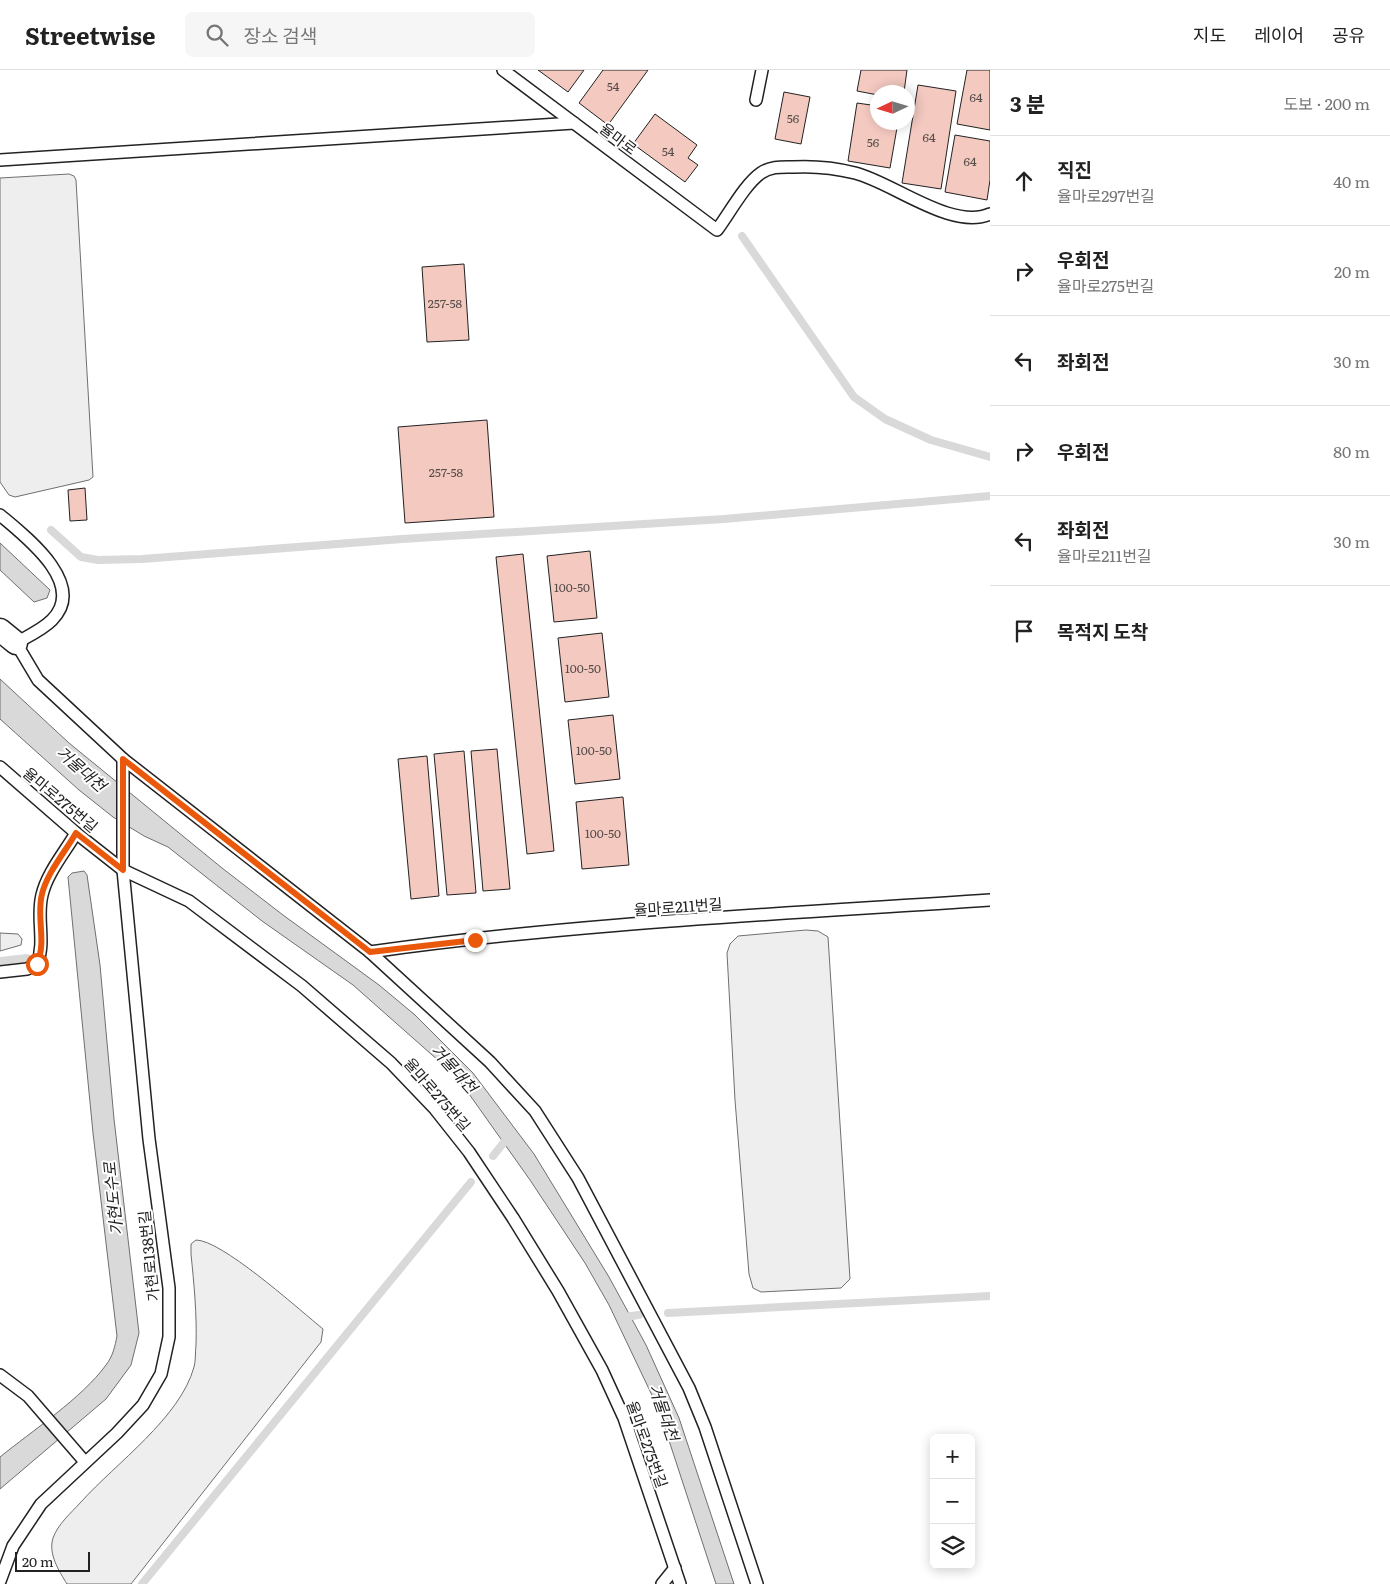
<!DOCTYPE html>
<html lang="ko">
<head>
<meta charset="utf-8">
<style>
	:root { --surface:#fff; --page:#f6f6f6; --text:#222; --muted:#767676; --line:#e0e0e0 }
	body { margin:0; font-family:Literata,"Noto Sans KR",serif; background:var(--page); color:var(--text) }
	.controls { position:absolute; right:15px; bottom:15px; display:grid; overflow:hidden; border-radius:8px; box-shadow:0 2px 12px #0003 }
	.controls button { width:45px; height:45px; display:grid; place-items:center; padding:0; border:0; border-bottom:1px solid var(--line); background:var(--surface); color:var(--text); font:25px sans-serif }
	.compass { position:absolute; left:870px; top:15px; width:45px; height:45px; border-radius:50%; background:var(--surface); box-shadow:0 2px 12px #0003; rotate:266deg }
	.scale { position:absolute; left:15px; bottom:12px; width:75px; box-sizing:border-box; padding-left:5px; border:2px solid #222; border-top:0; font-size:14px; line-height:18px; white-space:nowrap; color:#222; -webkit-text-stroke:4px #fff; paint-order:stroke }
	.stop { position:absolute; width:15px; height:15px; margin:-11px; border:4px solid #ea580c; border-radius:50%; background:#fff }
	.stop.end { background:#ea580c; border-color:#fff; box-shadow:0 1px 5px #0008 }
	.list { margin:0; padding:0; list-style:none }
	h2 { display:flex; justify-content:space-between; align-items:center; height:65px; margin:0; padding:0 20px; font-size:21px }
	h2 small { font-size:16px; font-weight:400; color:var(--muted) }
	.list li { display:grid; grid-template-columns:32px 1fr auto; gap:15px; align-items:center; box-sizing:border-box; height:90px; padding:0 20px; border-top:1px solid var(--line) }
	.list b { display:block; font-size:19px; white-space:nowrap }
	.list p { margin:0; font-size:16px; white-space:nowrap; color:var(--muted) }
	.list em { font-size:16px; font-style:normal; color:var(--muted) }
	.icon { flex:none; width:28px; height:28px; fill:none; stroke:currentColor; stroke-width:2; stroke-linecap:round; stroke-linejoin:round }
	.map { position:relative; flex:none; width:990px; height:1514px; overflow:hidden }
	header { display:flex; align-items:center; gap:30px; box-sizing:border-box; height:70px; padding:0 25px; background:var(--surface); border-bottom:1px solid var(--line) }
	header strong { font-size:24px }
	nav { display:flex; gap:28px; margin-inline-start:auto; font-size:18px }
	.search { width:350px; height:45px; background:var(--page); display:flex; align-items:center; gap:12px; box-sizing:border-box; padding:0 18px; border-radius:8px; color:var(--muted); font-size:19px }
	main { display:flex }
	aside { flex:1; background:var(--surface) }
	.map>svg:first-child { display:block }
	.green { fill:#eee; stroke:#6f6f6f }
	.water { fill:#d9d9d9; stroke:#6f6f6f }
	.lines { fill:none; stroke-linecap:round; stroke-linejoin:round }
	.stream { stroke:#d9d9d9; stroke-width:8 }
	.building { fill:#f3c9c0; stroke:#222 }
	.service-casing { stroke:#222; stroke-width:14 }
	.minor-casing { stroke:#222; stroke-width:25 }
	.service { stroke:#fff; stroke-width:11 }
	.minor { stroke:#fff; stroke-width:22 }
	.route { stroke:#ea580c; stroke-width:6 }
	.labels { text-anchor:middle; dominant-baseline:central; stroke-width:4; stroke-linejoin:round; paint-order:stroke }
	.number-label { font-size:12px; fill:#564c4a }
	.street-label { font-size:15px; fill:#222; stroke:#fff }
	.water-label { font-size:16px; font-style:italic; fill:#222; stroke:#fff }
</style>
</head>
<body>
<header>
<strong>Streetwise</strong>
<div class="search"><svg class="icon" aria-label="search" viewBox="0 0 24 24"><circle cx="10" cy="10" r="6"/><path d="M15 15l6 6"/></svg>장소 검색</div>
<nav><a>지도</a><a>레이어</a><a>공유</a></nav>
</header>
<main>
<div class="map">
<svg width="990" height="1514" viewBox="0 0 990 1514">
	<rect width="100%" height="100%" fill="#fff"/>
	<g class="green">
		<polygon points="69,104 74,106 76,110 93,407 89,410 15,427 9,425 0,412 0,108"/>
		<polygon points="806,860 818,861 828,867 850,1209 841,1218 761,1222 753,1218 749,1204 735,1030 727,883 730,874 738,866"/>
		<polygon points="0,863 18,864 22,869 21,875 0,881"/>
		<path d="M196,1170C221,1170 294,1235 317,1254L323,1259L321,1272L131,1514H67C59,1501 48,1484 53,1468C58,1454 71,1443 81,1432C116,1393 180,1348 194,1297C196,1290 195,1282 196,1275C197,1244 194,1214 191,1184V1174Z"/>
	</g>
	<g class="water">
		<polygon points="0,473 50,520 47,528 34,532 0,500"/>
		<polygon points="0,609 69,673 222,798 283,845 379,915 415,945 473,1003 534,1084 609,1207 646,1275 679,1348 734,1514 716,1514 659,1340 609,1235 585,1193 530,1110 457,1007 353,915 262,851 168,777 144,766 113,747 79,720 0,649"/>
		<path d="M84,801L87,805L100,895L114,1049L139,1263L131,1295L106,1329L0,1419V1387C32,1361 82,1328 106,1295C113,1286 115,1276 117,1266L93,1063L68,807L72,803Z"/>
	</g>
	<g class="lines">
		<g class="stream">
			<polyline points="742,166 854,327 885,349 931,370 990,387"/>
			<polyline points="51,460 81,487 98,490 142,489 402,469 724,449 990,426"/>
			<polyline points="0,891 27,888"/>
			<polyline points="493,1086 509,1066"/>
			<polyline points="668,1243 990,1226"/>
			<polyline points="623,1247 639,1245"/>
			<polyline points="142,1514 471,1112"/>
		</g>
	</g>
	<g class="building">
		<polygon points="538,0 584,0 568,22"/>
		<polygon points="603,0 648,0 608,55 579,33"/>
		<polygon points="861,0 907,0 904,22 878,22 878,25 857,21"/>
		<polygon points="967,0 990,0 990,60 957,54"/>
		<polygon points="918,15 956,21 941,119 902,113"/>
		<polygon points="784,22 810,27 801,74 775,69"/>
		<polygon points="857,33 878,36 878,52 898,52 890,98 848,91"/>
		<polygon points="655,44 697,75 688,88 698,95 685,112 633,74"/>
		<polygon points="955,65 990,71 990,110 987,130 945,122"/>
		<polygon points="464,194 469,270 427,272 422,197"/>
		<polygon points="487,350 494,447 405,453 398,357"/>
		<polygon points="85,418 87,450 70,451 68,420"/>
		<polygon points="590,481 597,548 554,552 547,486"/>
		<polygon points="523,484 554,781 527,784 496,487"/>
		<polygon points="602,563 609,627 565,632 558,568"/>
		<polygon points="613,645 620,709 575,714 568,650"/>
		<polygon points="497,679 510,819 483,821 471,681"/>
		<polygon points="464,681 476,823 447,825 434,684"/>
		<polygon points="427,686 439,826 411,829 398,689"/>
		<polygon points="623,727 629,795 582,799 576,732"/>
	</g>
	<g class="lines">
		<g class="service-casing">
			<g id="service">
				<path d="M503,0L717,160C729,144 745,114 761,103C771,96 782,97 794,97C814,96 835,98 855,103C892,112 952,161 990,144"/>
				<polyline points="756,30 762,0"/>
				<polyline points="0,90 574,53"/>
				<path d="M0,445C25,466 88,514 52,550C42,560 28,566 16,573L38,610L123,689L370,882L490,992L535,1041L578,1108L689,1318L705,1357L757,1514"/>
				<polyline points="0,697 76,763 123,800 189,831 302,916 391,993 435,1039 469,1082 513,1148 558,1221 602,1300 624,1348 680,1514"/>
				<path d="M370,882C575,853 783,844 990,830"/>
				<path d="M0,902L27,899L37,894C46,871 36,848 42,825C47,803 65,782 76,763"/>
				<polyline points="0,1305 28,1326 85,1392"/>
				<polyline points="0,1511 13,1476 41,1434 117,1363 143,1335 161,1304 169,1267 169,1218 149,1069 123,800 123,689"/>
				<polyline points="662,1514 675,1498"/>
			</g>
		</g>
		<g class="minor-casing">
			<polyline id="minor" points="0,560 16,573"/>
		</g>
		<use href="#service" class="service"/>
		<use href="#minor" class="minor"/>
	</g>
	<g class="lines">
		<path class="route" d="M37,894C47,871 36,847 42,824C47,803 65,782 76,763L123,800V689L370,882L475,870"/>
	</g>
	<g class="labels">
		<g class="number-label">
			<text x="613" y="16">54</text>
			<text x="976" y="27">64</text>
			<text x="793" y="48">56</text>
			<text x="929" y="67">64</text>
			<text x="873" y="72">56</text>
			<text x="668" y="81">54</text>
			<text x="970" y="91">64</text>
			<text x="445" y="233">257-58</text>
			<text x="446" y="402">257-58</text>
			<text x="572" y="517">100-50</text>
			<text x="583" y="598">100-50</text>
			<text x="594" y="680">100-50</text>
			<text x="603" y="763">100-50</text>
		</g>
		<g class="street-label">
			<text transform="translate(619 68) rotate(37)">율마로</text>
			<text transform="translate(61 729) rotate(40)">율마로275번길</text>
			<text transform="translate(678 836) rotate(-4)">율마로211번길</text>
			<text transform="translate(438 1024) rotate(49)">율마로275번길</text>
			<text transform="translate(148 1186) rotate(-96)">가현로138번길</text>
			<text transform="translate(648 1374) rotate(70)">율마로275번길</text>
		</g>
		<g class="water-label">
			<text transform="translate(82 698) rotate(41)">거물대천</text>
			<text transform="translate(455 998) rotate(48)">거물대천</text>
			<text transform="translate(112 1129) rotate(-96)">가현도수로</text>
			<text transform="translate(665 1342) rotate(71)">거물대천</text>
		</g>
	</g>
</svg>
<div class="controls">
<button>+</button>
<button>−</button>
<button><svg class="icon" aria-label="layers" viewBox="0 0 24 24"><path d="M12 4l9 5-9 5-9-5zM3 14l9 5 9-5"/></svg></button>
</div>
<svg class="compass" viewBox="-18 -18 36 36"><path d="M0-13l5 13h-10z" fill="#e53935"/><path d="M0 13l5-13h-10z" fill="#767676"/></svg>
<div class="scale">20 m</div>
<div class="stop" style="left:37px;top:894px"></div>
<div class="stop end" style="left:475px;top:870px"></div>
</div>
<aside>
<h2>3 분<small>도보 · 200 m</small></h2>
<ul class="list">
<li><svg class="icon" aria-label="ahead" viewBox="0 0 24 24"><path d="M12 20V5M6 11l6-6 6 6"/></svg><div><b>직진</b><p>율마로297번길</p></div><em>40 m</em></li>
<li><svg class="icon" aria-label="right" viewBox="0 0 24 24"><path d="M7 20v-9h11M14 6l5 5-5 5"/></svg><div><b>우회전</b><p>율마로275번길</p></div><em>20 m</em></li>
<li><svg class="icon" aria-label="left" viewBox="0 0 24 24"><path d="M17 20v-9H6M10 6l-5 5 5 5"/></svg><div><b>좌회전</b></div><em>30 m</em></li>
<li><svg class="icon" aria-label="right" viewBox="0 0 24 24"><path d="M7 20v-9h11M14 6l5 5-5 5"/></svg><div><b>우회전</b></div><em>80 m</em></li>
<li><svg class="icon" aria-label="left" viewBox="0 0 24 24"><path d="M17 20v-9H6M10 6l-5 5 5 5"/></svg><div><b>좌회전</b><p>율마로211번길</p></div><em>30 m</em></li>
<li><svg class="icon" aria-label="arrive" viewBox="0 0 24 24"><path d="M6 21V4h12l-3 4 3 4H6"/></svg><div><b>목적지 도착</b></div></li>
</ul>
</aside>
</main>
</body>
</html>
